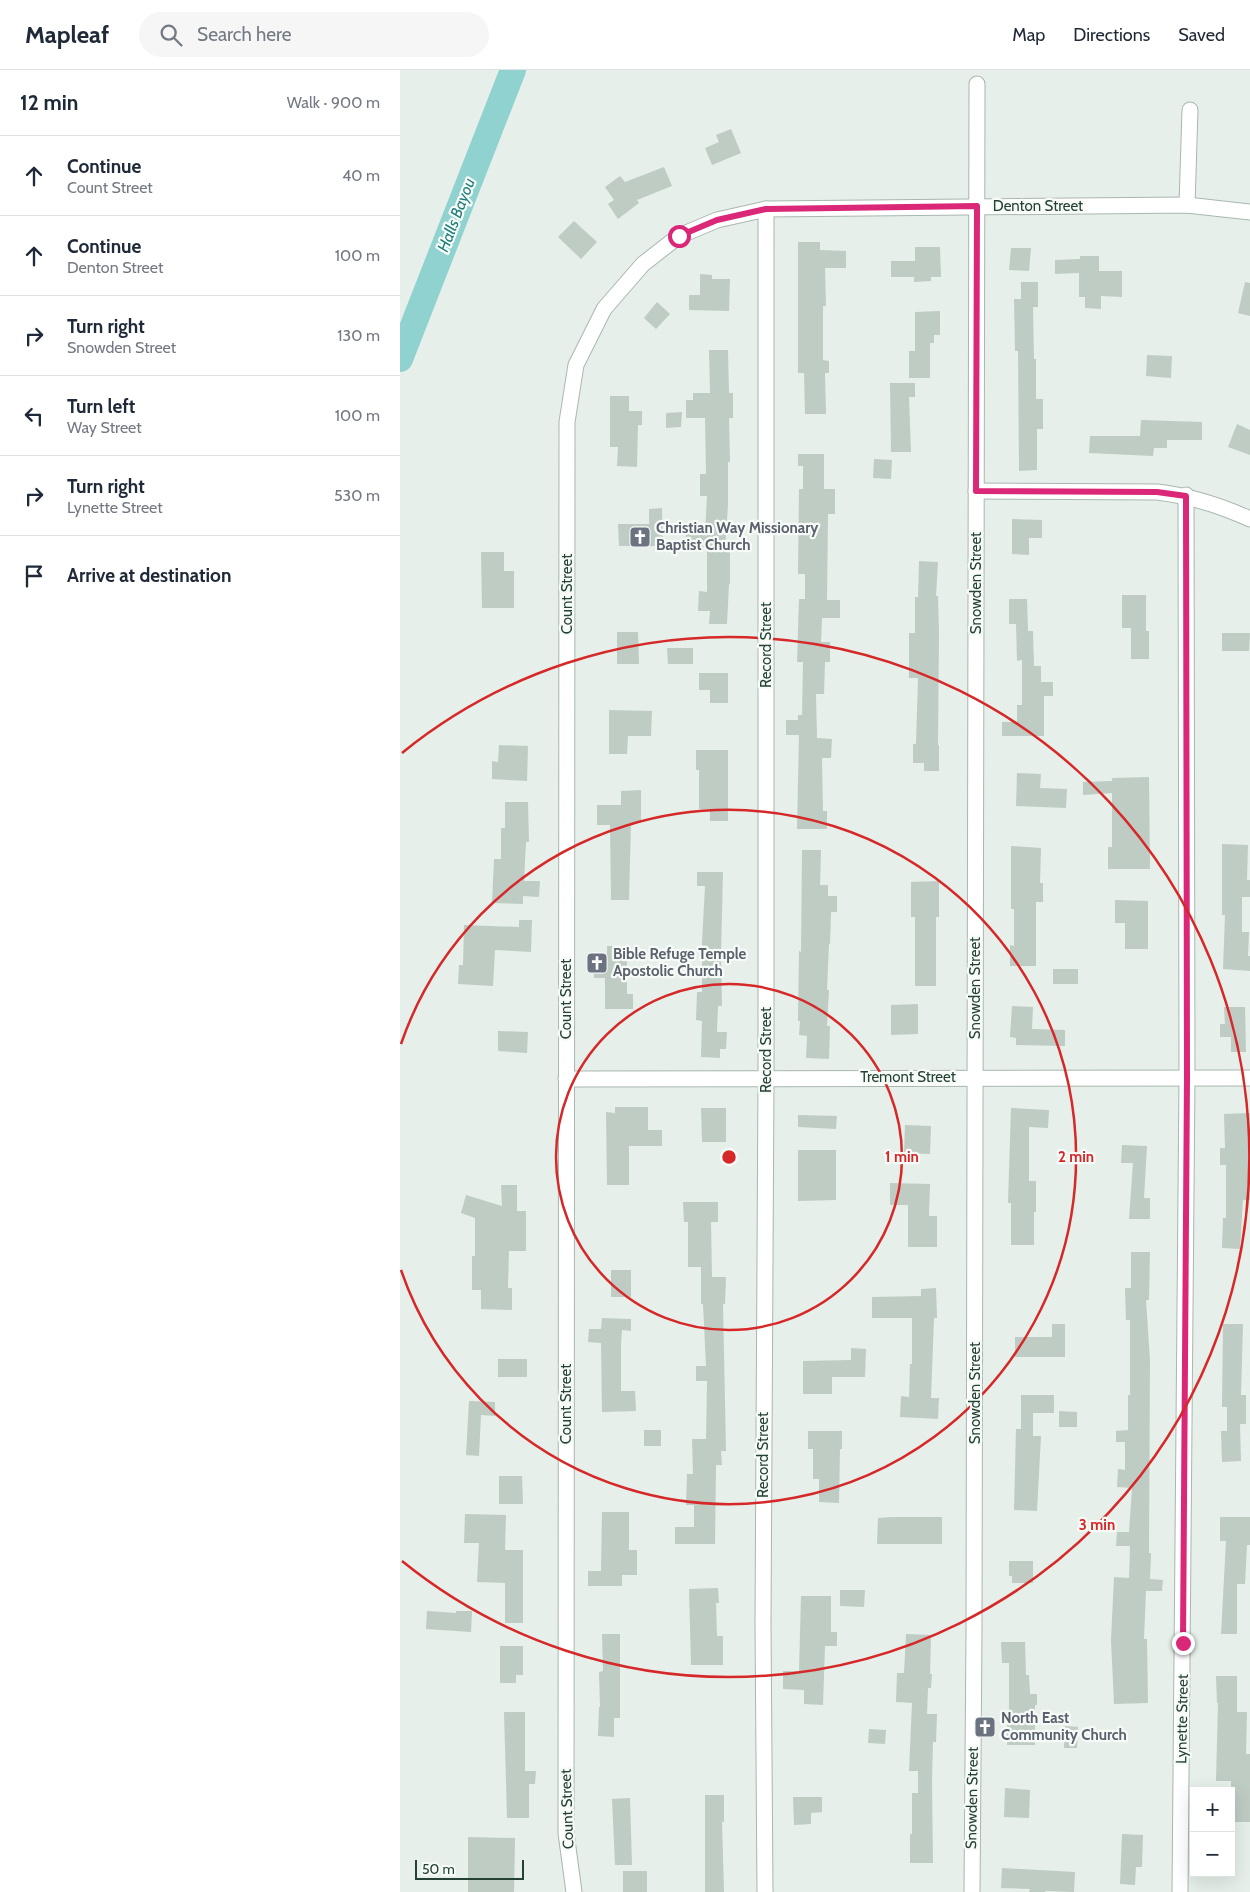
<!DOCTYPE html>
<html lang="en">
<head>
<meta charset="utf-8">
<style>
	:root { --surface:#fff; --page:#f6f6f7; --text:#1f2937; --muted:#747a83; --line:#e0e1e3 }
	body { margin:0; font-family:Cabin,sans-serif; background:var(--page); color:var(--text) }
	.controls { position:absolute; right:15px; bottom:15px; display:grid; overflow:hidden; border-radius:0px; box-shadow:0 5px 20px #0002 }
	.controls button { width:45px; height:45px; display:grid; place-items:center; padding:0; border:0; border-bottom:1px solid var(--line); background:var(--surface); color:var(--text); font:25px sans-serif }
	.scale { position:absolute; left:15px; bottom:12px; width:109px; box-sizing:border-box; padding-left:5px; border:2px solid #254134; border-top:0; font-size:14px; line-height:18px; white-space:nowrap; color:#254134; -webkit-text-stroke:4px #f7fbf8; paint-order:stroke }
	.stop { position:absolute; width:15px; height:15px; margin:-11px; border:4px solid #db2777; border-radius:50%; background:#fff }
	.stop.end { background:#db2777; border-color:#fff; box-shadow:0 1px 5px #0008 }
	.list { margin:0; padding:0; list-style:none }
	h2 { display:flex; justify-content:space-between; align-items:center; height:65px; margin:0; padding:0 20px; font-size:21px }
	h2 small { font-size:16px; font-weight:400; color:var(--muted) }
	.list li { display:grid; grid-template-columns:32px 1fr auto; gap:15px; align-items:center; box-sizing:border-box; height:80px; padding:0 20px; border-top:1px solid var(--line) }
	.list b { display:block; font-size:19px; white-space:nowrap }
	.list p { margin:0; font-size:16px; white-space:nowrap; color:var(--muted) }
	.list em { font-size:16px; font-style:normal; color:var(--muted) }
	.icon { flex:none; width:28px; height:28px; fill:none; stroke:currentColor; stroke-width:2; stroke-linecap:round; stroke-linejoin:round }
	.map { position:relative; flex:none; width:850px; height:1822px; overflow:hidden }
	header { display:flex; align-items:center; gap:30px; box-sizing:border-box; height:70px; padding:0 25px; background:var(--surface); border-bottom:1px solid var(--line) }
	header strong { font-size:24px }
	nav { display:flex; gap:28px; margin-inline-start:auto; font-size:18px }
	.search { width:350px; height:45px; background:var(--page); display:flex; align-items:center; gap:12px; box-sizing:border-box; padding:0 18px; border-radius:28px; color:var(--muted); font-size:19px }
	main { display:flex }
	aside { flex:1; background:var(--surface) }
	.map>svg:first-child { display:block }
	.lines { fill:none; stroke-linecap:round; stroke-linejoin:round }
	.river { stroke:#90d2cf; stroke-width:26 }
	.building { fill:#beccc4 }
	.minor-casing { stroke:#a8b7af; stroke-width:17 }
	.minor { stroke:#fff; stroke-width:15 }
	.route { stroke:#db2777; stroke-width:6 }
	.ring { fill:none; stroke:#d62828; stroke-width:2.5 }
	.labels { text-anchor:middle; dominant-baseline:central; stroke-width:4.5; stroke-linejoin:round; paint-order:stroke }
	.street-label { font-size:15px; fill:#254134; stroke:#f7fbf8 }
	.worship-label { font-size:15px; font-weight:bold; fill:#5b616d; stroke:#f7fbf8; text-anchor:start }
	.water-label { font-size:16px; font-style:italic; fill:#1f7c7a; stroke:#f7fbf8 }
	.centre { fill:#d62828; stroke:#f7fbf8; stroke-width:2.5 }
	.ring-label { font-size:15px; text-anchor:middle; font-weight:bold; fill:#d62828; stroke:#f7fbf8; stroke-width:4.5; stroke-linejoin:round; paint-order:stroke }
</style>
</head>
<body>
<header>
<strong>Mapleaf</strong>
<div class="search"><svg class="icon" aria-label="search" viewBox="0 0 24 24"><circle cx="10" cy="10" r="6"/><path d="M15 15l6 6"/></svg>Search here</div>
<nav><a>Map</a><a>Directions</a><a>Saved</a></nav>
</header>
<main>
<aside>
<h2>12 min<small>Walk · 900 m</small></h2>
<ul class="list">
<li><svg class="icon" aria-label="ahead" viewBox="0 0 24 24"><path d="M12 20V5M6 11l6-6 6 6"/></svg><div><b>Continue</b><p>Count Street</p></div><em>40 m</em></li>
<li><svg class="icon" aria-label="ahead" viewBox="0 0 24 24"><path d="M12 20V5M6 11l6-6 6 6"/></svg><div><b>Continue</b><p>Denton Street</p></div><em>100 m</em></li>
<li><svg class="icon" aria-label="right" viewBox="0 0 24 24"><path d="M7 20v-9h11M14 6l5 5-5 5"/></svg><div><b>Turn right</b><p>Snowden Street</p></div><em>130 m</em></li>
<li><svg class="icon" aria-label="left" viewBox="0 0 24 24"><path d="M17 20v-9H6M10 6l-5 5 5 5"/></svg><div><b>Turn left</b><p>Way Street</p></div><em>100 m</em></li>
<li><svg class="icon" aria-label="right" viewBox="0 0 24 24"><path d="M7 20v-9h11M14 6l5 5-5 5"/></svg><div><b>Turn right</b><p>Lynette Street</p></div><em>530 m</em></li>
<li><svg class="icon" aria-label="arrive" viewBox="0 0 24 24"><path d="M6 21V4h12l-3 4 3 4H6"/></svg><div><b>Arrive at destination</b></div></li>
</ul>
</aside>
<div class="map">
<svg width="850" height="1822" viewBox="0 0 850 1822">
	<rect width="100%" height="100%" fill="#e6efe9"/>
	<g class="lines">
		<polyline class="river" points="0,289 113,0"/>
	</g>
	<g class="building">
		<polygon points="331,59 341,83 312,95 305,78 319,72 316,65"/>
		<polygon points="264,97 272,116 237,130 239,133 218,149 208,134 214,130 205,117 220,106 225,112"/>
		<polygon points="174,151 197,172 181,189 158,167"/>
		<polygon points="398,172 420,172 420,180 446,181 446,198 425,198 426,236 423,236 423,290 429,291 429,303 425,303 426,344 405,344 404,303 398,303"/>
		<polygon points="515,177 540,177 541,207 531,207 531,211 514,212 514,207 491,207 491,191 515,191"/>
		<polygon points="611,178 631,178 629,201 609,200"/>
		<polygon points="680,186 699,186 699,201 722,201 722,227 701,226 701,239 685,238 685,227 679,227 679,203 655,204 655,190 680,189"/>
		<polygon points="300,204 312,205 312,209 330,209 329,241 289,240 289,225 300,225"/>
		<polygon points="621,212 638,212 638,237 633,237 634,289 636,289 636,329 643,329 643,359 637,359 637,400 619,401 618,281 615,281 614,229 621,229"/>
		<polygon points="845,212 850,213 850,246 838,243"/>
		<polygon points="257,232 270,244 256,259 244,248"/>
		<polygon points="540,241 540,265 534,265 534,273 530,273 530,308 509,308 509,281 515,281 515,242"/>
		<polygon points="309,280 328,280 329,323 333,323 333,348 329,348 330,392 328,392 328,434 325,482 330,482 330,514 329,514 327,554 309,554 310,541 298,541 299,521 307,522 307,478 285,477 286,462 305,463 307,426 300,426 300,404 306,404 305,348 286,348 286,330 293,330 293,323 310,323"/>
		<polygon points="747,285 772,286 771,308 746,306"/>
		<polygon points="490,313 515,313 515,327 509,327 511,382 491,382"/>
		<polygon points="210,326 229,326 229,341 242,341 242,355 238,355 237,397 217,396 218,377 210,377"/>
		<polygon points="282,342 281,357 266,358 266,343"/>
		<polygon points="741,350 802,352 802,370 767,370 767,378 754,378 753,386 689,383 690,366 740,366"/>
		<polygon points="837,354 850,360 850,385 828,377"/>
		<polygon points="398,384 424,384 424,419 435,419 435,444 428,444 427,530 440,530 440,548 422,548 421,572 430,572 430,592 425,592 424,624 416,624 417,668 432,669 431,688 422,688 423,741 427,741 427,759 397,759 399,665 386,665 386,650 398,650 398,645 402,645 403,592 397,592 399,529 405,529 405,504 398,504 399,419 403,419 403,396 398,396"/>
		<polygon points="474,389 492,390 491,409 473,408"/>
		<polygon points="262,438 263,476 219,476 218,454 249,454 249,439"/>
		<polygon points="612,449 642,450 642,468 629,468 629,485 612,484"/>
		<polygon points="81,482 104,482 104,501 114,501 114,538 82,538"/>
		<polygon points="519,491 538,492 536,526 538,526 539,563 538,675 539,675 539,701 524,701 524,693 513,693 513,674 516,674 518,608 509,608 509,563 515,563 515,527 518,527"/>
		<polygon points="722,525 746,525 746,561 749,561 749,589 731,589 731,558 722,558"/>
		<polygon points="609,529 627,529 628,561 633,561 634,596 641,596 641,612 653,612 653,626 644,626 644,666 602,666 602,652 617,652 617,635 622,635 622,590 617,591 616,554 609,554"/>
		<polygon points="217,562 238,562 239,594 217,594"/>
		<polygon points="822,563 850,563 849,581 822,581"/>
		<polygon points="267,578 293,578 293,594 268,594"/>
		<polygon points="299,603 328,603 328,633 310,633 310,620 299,620"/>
		<polygon points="209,640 252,641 251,666 228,666 227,684 209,684"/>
		<polygon points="99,675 128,676 127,711 92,709 92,691 98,692"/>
		<polygon points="296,680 328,680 328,751 310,751 310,739 299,739 299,700 296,700"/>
		<polygon points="617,703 641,704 640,718 667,719 666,738 616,736"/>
		<polygon points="749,707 750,799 708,799 708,777 712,777 712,723 683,725 683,712 712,711 712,708"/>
		<polygon points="241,720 241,753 231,753 229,830 211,830 210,755 197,755 197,735 221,735 221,721"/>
		<polygon points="105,732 128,732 129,772 126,772 124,811 140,811 139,827 123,826 123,834 92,833 94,789 101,789 101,758 105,758"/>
		<polygon points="822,774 848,775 847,810 850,810 850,827 842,827 842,862 849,862 848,886 850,886 850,901 823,899 825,845 822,845"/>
		<polygon points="611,776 641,778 640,813 643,813 643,832 636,832 636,896 610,896 610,875 614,876 614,839 611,839"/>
		<polygon points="402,780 421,780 420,815 428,815 428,826 437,826 437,842 431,842 430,874 429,874 427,920 429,920 427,956 430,956 429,989 406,988 407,966 399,965 400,951 398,951 399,881 401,882"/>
		<polygon points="297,802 323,802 321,884 322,936 318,936 317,962 327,962 326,979 320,979 320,988 301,987 302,951 296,950 297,922 302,922 302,873 305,816 297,816"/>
		<polygon points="539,811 539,847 536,847 536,916 515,916 515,847 511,847 511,812"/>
		<polygon points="715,830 748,831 748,879 725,879 725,853 715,853"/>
		<polygon points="119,850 132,850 131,882 95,880 93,916 58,914 59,895 63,895 64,855 119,857"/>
		<polygon points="207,876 227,876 227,924 233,924 233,939 205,939 205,908 194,908 194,896 207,896"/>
		<rect x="653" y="899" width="25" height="15"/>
		<polygon points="518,934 518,964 491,965 491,935"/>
		<polygon points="612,936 633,937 632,959 665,960 665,976 616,975 616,968 610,967"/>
		<polygon points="824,937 845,937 846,982 831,982 831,967 820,967 820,954 825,954"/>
		<polygon points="98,961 128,962 127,983 98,981"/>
		<polygon points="215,1037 248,1037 248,1060 262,1060 262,1076 229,1076 229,1115 207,1115 206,1042 215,1043"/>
		<polygon points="301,1038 326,1038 326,1072 302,1072"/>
		<polygon points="611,1038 649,1040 648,1058 629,1057 629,1111 636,1111 636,1142 634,1142 634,1175 611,1175 611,1133 608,1133"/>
		<polygon points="850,1043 850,1130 843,1130 840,1179 822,1178 823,1148 826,1148 826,1095 820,1095 820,1078 825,1078 824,1044"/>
		<polygon points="398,1045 437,1046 436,1059 398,1057"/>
		<polygon points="505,1055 531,1056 530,1084 504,1083"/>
		<polygon points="722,1075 747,1076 744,1128 750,1128 750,1149 729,1149 733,1093 721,1093"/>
		<polygon points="398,1080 436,1080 436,1130 398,1131"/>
		<polygon points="490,1113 530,1114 529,1146 537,1146 537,1177 508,1177 508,1135 490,1135"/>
		<polygon points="101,1115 117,1115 117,1141 126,1141 126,1181 109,1181 108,1218 112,1218 112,1240 81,1239 81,1220 72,1220 72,1186 75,1186 75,1148 61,1143 66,1125 102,1136"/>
		<polygon points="283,1132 318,1132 318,1152 311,1152 312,1207 326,1207 325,1234 323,1234 326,1381 321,1381 322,1395 316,1395 315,1474 275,1474 275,1457 294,1457 294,1435 286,1435 287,1404 293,1404 292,1369 306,1369 307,1311 296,1311 296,1296 306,1296 303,1234 301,1234 301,1197 288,1197 288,1152 284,1152"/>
		<polygon points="731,1182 750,1182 749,1230 746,1230 750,1290 749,1483 751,1483 750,1509 763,1510 762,1521 746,1521 744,1569 747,1569 748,1633 714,1634 711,1570 714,1507 729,1508 730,1476 716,1476 717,1462 729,1462 732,1418 717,1417 718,1399 725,1400 725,1372 716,1372 716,1361 728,1360 728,1325 730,1325 730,1250 726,1250 725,1218 731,1218"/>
		<rect x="211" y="1200" width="20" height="27"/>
		<polygon points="536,1218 537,1248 534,1248 531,1328 539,1328 538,1349 500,1347 501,1326 509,1327 510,1294 512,1294 512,1248 472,1248 472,1227 521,1226 521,1219"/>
		<polygon points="202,1248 231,1249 231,1261 222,1260 221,1274 221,1321 235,1321 236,1341 202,1342 201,1273 188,1272 189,1259 201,1259"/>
		<polygon points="652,1254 665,1254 665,1287 615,1287 615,1267 652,1267"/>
		<polygon points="823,1254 843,1254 841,1325 846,1325 846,1354 840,1354 841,1391 822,1392 821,1361 827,1361 827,1337 822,1337"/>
		<polygon points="451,1278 466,1279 465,1307 432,1307 432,1324 403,1324 403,1291 451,1290"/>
		<rect x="98" y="1289" width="29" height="18"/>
		<polygon points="621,1325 654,1325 654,1343 633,1343 633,1366 641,1366 637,1441 614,1440 616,1359 621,1359"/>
		<polygon points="69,1331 95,1332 95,1346 81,1345 79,1386 66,1385"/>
		<polygon points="659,1341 677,1342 677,1357 659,1357"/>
		<rect x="244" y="1360" width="17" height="16"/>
		<polygon points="408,1361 442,1361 442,1379 440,1379 439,1433 419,1432 419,1409 413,1409 413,1379 408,1379"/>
		<polygon points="99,1406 122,1406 123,1434 99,1434"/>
		<polygon points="202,1442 229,1442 229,1480 237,1480 237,1505 222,1505 222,1516 188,1516 188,1501 201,1501"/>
		<polygon points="65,1444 106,1445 105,1480 123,1480 123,1553 105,1553 105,1513 77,1512 79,1473 64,1473"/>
		<polygon points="492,1447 542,1447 542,1474 477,1474 478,1448"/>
		<polygon points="820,1447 850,1447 850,1475 847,1475 845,1514 837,1514 837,1564 821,1564 826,1471 820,1471"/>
		<polygon points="609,1491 633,1491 633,1513 612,1513 612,1506 609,1506"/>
		<polygon points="318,1518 319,1533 316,1533 317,1566 323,1566 323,1595 291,1595 289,1519"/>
		<polygon points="440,1520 465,1520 464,1537 440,1536"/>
		<polygon points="401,1526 431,1526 431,1562 437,1562 437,1576 425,1576 423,1635 404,1634 404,1620 383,1619 383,1601 399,1601"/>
		<polygon points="27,1541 56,1543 56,1541 72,1541 71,1562 26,1559"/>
		<polygon points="202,1564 220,1564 220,1648 214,1648 214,1667 198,1666 199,1637 200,1637 199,1602 203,1601"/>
		<polygon points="506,1564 531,1565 530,1604 532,1604 531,1618 528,1618 527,1644 537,1644 536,1672 533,1672 532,1711 533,1793 510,1793 510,1764 512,1764 512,1723 518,1723 518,1701 509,1701 512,1633 496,1632 497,1603 504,1603"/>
		<polygon points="601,1572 625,1572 626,1605 629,1605 630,1624 637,1624 637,1635 635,1635 635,1675 607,1675 607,1642 609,1642 609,1593 602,1593"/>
		<polygon points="100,1576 123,1576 123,1605 116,1605 116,1613 100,1613"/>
		<polygon points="816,1606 837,1606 837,1642 847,1642 846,1684 850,1684 850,1752 831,1752 831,1711 816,1711 818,1633 817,1633"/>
		<polygon points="104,1642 125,1642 125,1701 136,1701 135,1714 129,1714 129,1748 107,1748"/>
		<polygon points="665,1656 678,1657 677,1678 664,1678"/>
		<polygon points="469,1659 486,1660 485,1674 468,1673"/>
		<polygon points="605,1718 630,1720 629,1748 604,1747"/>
		<polygon points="305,1725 324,1725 324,1752 322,1752 324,1822 305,1822"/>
		<polygon points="393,1727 422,1727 422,1742 411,1743 411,1754 394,1755"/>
		<polygon points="230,1728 232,1795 215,1795 212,1729"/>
		<polygon points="722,1764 743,1765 742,1797 736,1797 735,1815 720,1814"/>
		<polygon points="68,1767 115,1768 114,1822 68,1822"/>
		<polygon points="602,1798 675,1802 674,1822 645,1821 645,1822 629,1822 630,1819 601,1818"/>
		<rect x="223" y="1801" width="24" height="21"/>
	</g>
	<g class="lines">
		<g class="minor-casing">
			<g id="minor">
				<polyline points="787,135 790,40"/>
				<path d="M576,421L757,422C791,426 819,435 850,449"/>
				<polyline points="166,1009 850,1008"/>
				<polyline points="174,1822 166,1763 167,352 176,295 204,239 243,194 279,166 317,150 366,139 787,135 850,142"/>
				<polyline points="365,1822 363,1553 366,1007 366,139"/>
				<polyline points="572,1822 574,1563 577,14"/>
				<polyline points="780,1822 787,1007 786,425"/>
			</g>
		</g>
		<use href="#minor" class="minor"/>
	</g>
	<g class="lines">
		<polyline class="route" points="279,166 317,150 366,139 577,136 576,421 757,422 786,426 787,1007 783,1573"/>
	</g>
	<g class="ring">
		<circle cx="329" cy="1087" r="173"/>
		<path d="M1 974A347 347 0 1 1 1 1200"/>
		<path d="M2 683A520 520 0 1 1 2 1491"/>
	</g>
	<defs>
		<g id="church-square" transform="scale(1.125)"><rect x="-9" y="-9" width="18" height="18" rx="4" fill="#6b7280" stroke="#f7fbf8"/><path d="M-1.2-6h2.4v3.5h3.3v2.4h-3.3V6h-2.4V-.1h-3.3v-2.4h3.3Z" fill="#fff"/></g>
	</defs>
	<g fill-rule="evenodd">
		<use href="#church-square" x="240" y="467"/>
		<use href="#church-square" x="197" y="893"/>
		<use href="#church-square" x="585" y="1657"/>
	</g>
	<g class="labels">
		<g class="street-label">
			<text x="638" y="136">Denton Street</text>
			<text transform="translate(576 513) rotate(-90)">Snowden Street</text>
			<text transform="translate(167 524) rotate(-90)">Count Street</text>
			<text transform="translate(366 575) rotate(-90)">Record Street</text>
			<text transform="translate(575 918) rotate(-90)">Snowden Street</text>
			<text transform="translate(166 929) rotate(-90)">Count Street</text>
			<text transform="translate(366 980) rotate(-90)">Record Street</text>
			<text x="508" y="1007">Tremont Street</text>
			<text transform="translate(575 1323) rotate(-90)">Snowden Street</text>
			<text transform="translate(166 1334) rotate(-90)">Count Street</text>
			<text transform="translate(363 1385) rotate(-90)">Record Street</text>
			<text transform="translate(782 1649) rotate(-89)">Lynette Street</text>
			<text transform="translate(572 1728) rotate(-89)">Snowden Street</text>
			<text transform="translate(167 1739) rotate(-92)">Count Street</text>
		</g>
		<g class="worship-label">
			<text x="256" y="458">Christian Way Missionary<tspan x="256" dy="17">Baptist Church</tspan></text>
			<text x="213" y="884">Bible Refuge Temple<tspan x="213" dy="17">Apostolic Church</tspan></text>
			<text x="601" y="1648">North East<tspan x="601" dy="17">Community Church</tspan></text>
		</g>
		<g class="water-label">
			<text transform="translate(56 145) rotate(-69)">Halls Bayou</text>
		</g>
	</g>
	<circle cx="329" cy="1087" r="8" class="centre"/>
	<g class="ring-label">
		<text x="502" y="1092">1 min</text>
		<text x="676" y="1092">2 min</text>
		<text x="697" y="1460">3 min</text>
	</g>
</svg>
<div class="controls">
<button>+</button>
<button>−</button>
</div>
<div class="scale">50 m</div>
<div class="stop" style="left:279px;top:166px"></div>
<div class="stop end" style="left:783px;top:1573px"></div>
</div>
</main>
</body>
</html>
